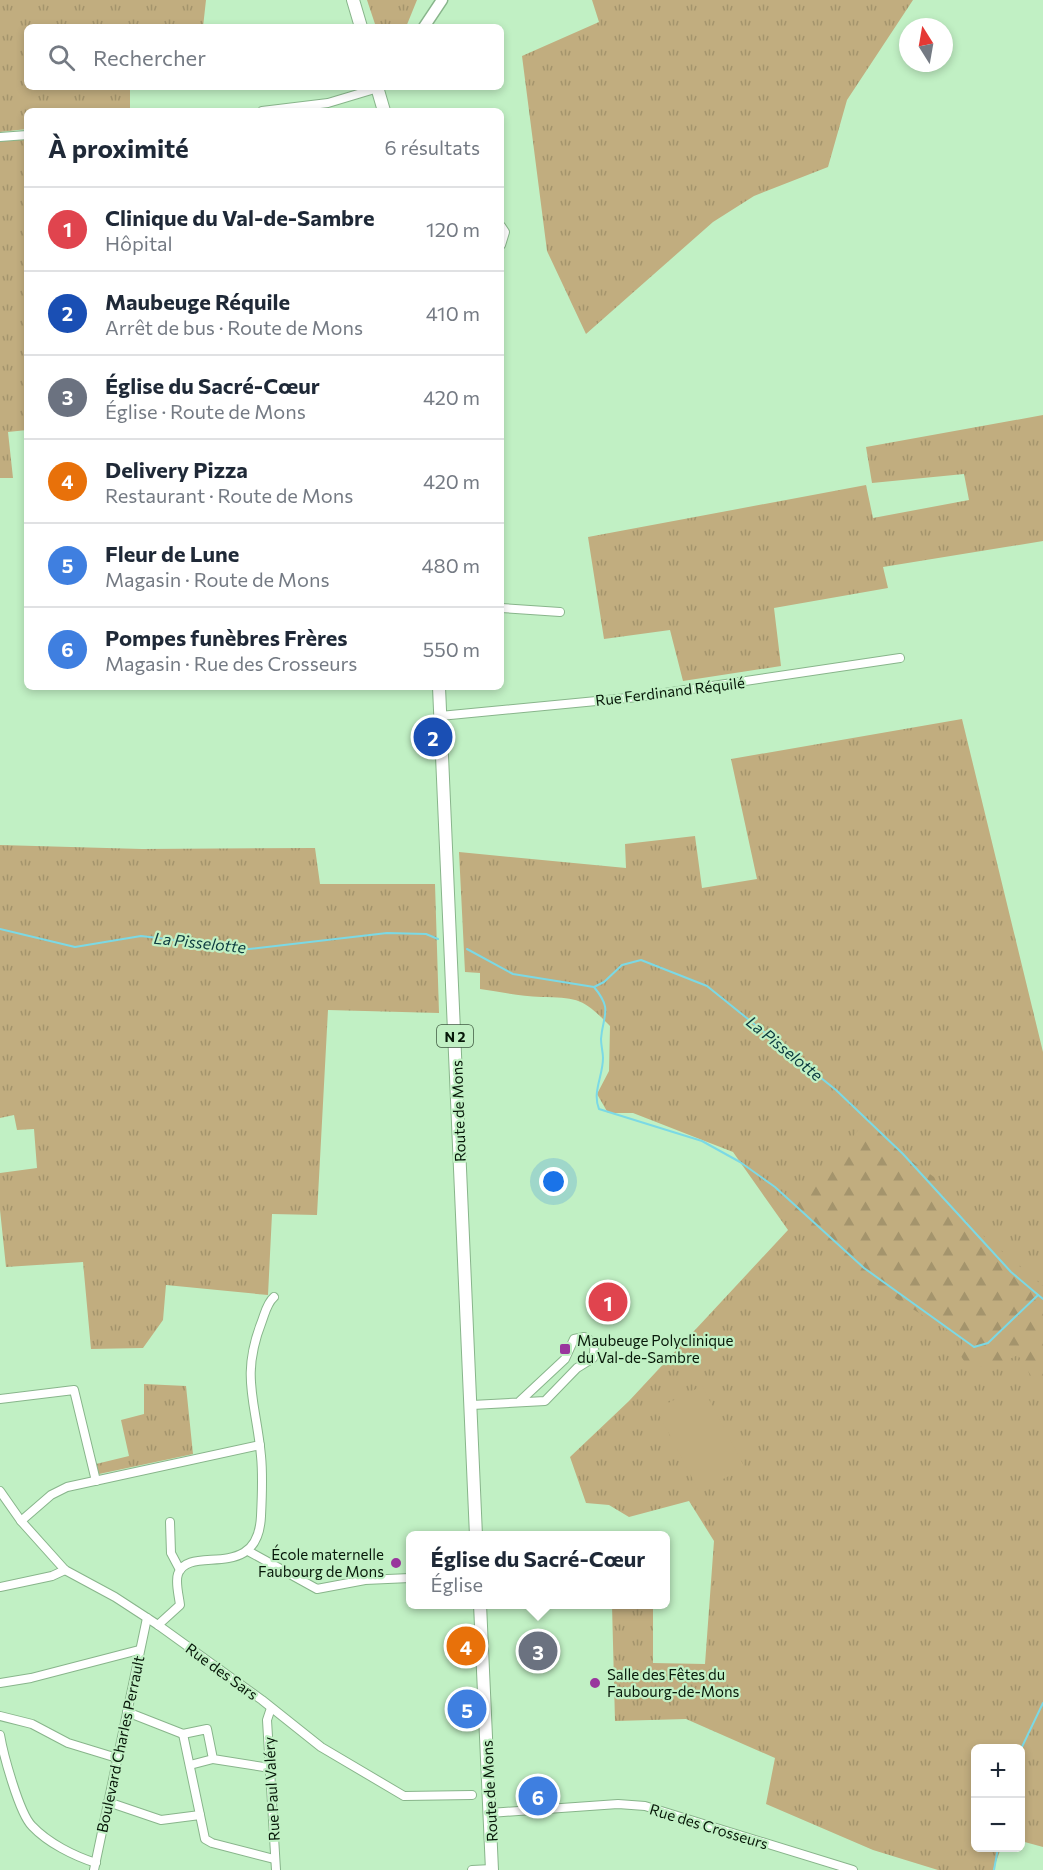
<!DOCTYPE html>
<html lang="fr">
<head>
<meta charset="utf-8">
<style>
	:root { --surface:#fff; --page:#f2f2f3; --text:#1f2937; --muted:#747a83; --line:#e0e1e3; --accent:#b45309 }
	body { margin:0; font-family:Commissioner,sans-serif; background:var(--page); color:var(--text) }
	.controls { position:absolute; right:18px; bottom:18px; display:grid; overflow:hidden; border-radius:9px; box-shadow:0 3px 9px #0003 }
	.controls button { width:54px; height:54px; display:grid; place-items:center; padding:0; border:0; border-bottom:2px solid var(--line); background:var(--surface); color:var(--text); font:30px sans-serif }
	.compass { position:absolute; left:899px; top:18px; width:54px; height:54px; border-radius:50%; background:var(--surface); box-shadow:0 3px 9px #0003; rotate:349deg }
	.you { position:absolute; left:554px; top:1182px; width:21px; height:21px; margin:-15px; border:4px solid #fff; border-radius:50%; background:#1a73e8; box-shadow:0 0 0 9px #1a73e833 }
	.badge { display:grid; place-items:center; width:39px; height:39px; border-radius:50%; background:var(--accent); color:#fff; font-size:20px; font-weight:700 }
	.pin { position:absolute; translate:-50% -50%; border:3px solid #fff; box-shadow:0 2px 6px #0006 }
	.popup { position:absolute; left:406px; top:1531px; width:264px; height:78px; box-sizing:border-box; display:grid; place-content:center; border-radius:9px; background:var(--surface); filter:drop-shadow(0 2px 4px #0005); font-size:20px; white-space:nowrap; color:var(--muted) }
	.popup b { font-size:22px; color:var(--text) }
	.popup::after { content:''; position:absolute; left:50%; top:100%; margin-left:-12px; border:12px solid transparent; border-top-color:var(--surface) }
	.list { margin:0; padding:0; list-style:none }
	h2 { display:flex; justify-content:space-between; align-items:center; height:78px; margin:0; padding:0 24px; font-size:26px }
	h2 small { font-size:20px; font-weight:400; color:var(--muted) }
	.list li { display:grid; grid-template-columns:39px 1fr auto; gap:18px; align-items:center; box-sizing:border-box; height:84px; padding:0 24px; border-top:2px solid var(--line) }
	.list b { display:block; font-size:22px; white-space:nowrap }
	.list p { margin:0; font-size:20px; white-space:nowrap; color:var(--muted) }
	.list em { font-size:20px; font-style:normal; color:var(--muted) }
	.icon { flex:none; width:33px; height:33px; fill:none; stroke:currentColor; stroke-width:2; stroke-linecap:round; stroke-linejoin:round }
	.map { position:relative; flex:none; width:1043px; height:1870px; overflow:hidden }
	.search { position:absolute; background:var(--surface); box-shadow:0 3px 9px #0003; left:24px; top:24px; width:480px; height:66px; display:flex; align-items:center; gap:15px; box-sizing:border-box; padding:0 21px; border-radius:9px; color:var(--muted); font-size:22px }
	.panel { position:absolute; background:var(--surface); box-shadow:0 3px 9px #0003; left:24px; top:108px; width:480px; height:582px; border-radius:9px }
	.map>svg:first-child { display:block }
	.grass { fill:url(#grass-tufts) }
	.forest { fill:url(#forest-firs) }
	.garden { fill:#c1ad7f }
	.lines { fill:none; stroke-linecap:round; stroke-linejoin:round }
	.stream { stroke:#7bd9e5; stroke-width:2 }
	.minor-casing { stroke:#88b58b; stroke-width:10 }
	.tertiary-casing { stroke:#88b58b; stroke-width:13 }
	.primary-casing { stroke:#88b58b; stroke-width:14 }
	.minor { stroke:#fff; stroke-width:8 }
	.tertiary { stroke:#fff; stroke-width:10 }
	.primary { stroke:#fff; stroke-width:12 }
	.poi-dot { fill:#99369d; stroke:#c1f0c4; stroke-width:2 }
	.labels { text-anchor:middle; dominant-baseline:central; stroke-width:4.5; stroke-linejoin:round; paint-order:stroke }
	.shield { fill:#c1f0c4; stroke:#3f5941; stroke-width:1.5 }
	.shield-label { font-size:14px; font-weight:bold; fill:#071809 }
	.street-label { font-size:15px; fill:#071809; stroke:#c1f0c4 }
	.poi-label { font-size:15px; fill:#071809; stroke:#c1f0c4; text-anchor:start }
	.water-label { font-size:16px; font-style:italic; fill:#0a393e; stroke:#c1f0c4 }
</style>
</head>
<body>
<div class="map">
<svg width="1043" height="1870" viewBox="0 0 1043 1870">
	<defs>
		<pattern id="grass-tufts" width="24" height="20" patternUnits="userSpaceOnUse" patternTransform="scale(1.5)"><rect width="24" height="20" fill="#c1ad7f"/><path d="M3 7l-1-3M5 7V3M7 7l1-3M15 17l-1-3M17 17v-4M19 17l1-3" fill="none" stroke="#a4946c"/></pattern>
		<pattern id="forest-firs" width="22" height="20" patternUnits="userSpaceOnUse" patternTransform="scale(1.5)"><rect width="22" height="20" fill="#c1ad7f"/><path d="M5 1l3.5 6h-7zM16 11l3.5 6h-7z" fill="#a4946c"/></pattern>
	</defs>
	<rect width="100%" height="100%" fill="#c1f0c4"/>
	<g class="grass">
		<polygon points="0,0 206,0 203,27 27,27 27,87 130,87 130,111 27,111 27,129 0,132"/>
		<polygon points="367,0 417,0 406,27 376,27"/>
		<polygon points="592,0 913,0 847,100 828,167 754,196 713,222 586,334 547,251 522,56 599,22"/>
		<polygon points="26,139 27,430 8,432 13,478 0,478 0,141"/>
		<polygon points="1043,415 1043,541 883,567 888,588 774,608 781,666 683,681 670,630 604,639 588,537 866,485 873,518 969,500 964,474 872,483 866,447"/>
		<path d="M962,719L1043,1052V1847L1021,1841L1020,1748H976V1848H1001L993,1870H938L873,1850L766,1804L775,1758L686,1719L615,1721L612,1605H653V1663L705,1664L714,1541L689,1501L629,1517L609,1505L586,1503L570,1457L629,1401L788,1230L733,1152L633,1113H608L597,1094L609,1071L610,1026C583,998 578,998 541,997C521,996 500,992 480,989V973L465,972L459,852L626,868L625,844L695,836L702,888L757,879L731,759Z"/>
		<polygon points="0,845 142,849 315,848 320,884 435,884 439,1013 328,1010 317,1215 272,1214 268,1295 166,1285 163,1320 143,1348 91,1349 83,1262 6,1267 0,1210 0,1173 37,1168 34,1129 17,1130 14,1115 0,1118"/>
		<polygon points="144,1384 186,1386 193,1454 99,1474 96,1464 129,1456 121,1420 144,1414"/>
	</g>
	<polygon class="forest" points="874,1127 902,1154 934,1177 949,1207 1043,1286 1043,1395 1018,1355 991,1368 966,1364 959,1353 963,1340 893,1297 787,1215 860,1128"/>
	<polygon class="garden" points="702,1386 745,1468 699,1491 656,1409"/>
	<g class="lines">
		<g class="stream">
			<polyline points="0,929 75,947 141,936 249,949 387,933 426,934 438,939"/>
			<polyline points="467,949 513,974 594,987 604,982 622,965 641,960 707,986 836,1090 903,1154 1011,1272 1043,1299"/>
			<path d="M594,987C613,1010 603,1014 601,1039C601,1046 603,1052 603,1058C603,1076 592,1092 599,1109L702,1141L740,1162L775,1187L864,1268L974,1347L988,1343L1038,1295"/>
			<polyline points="1020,1751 1043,1703"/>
			<polyline points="994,1870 998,1848"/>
		</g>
		<g class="minor-casing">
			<g id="minor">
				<polyline points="262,111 328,103 378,88"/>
				<polyline points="0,137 27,135"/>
				<polyline points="501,226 505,232 501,245"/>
				<polyline points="501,608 560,612"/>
				<polyline points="440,716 638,697 900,658"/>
				<polyline points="0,1399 74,1390 96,1481"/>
				<path d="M472,1405L545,1401L577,1368L593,1358C596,1348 594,1341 584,1337L574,1339L565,1359L520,1401"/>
				<polyline points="0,1491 21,1521 65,1570 115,1597 158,1625 262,1700 321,1747 404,1796 472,1795"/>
				<polyline points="21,1521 51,1495 67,1487 260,1445"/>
				<polyline points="170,1522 171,1553 180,1570"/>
				<polyline points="248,1551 317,1589 365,1580 410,1578"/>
				<polyline points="0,1587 52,1576 65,1570"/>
				<path d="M158,1625L180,1605C179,1596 175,1582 178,1574C189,1543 258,1584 261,1516C262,1496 263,1476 261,1456C256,1401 240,1377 262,1321C265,1313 267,1303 274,1297"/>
				<polyline points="0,1683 31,1678 139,1650"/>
				<polyline points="271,1708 267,1720 276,1870"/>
				<polyline points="127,1712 183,1734 207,1729 213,1759 270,1768"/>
				<polyline points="0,1716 32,1724 68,1743 117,1758"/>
				<polyline points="183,1734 200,1815"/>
				<path d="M0,1735C3,1753 19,1813 32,1826C48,1843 74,1856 96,1863"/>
				<polyline points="190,1765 213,1759"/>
				<polyline points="108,1802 161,1820 200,1815 205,1839 212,1843 274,1859"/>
				<polyline points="490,1813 618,1804 645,1806 853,1870"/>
				<polyline points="94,1870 147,1618"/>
				<polyline points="472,1870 492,1869"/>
			</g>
		</g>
		<g class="tertiary-casing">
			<polyline id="tertiary" points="424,27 442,0"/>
		</g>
		<g class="primary-casing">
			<g id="primary">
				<polyline points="353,0 361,27"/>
				<polyline points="377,87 384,111"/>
				<polyline points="439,687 476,1536"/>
				<polyline points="480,1604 492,1870"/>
			</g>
		</g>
		<use href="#minor" class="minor"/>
		<use href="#tertiary" class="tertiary"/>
		<use href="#primary" class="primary"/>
	</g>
	<g class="poi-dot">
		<rect x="559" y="1343" width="12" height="12" rx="3"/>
		<circle cx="396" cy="1563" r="6"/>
		<circle cx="595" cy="1683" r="6"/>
	</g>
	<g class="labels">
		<rect class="shield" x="437" y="1025" width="36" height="22" rx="4.5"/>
		<g class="shield-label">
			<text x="455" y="1036">N 2</text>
		</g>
		<g class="street-label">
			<text transform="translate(670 691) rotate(-7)">Rue Ferdinand Réquilé</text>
			<text transform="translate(458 1111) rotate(-92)">Route de Mons</text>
			<text transform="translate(222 1671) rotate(36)">Rue des Sars</text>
			<text transform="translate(120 1744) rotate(-78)">Boulevard Charles Perrault</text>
			<text transform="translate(271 1789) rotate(-93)">Rue Paul Valéry</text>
			<text transform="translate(489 1791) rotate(-93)">Route de Mons</text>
			<text transform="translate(709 1826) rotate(17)">Rue des Crosseurs</text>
		</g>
		<g class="poi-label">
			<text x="577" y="1340">Maubeuge Polyclinique<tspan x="577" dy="17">du Val-de-Sambre</tspan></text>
			<text x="384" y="1554" text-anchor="end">École maternelle<tspan x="384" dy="17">Faubourg de Mons</tspan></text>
			<text x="607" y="1674">Salle des Fêtes du<tspan x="607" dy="17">Faubourg-de-Mons</tspan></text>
		</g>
		<g class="water-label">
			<text transform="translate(200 942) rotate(6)">La Pisselotte</text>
			<text transform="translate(785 1048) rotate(39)">La Pisselotte</text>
		</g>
	</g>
</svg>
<div class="controls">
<button>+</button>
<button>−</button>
</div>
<svg class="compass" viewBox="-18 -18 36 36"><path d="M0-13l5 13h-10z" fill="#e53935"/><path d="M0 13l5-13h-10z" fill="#747a83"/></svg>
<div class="you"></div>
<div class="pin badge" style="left:608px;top:1302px;background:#e0444e">1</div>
<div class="pin badge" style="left:433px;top:737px;background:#1a4fb4">2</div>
<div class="pin badge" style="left:538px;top:1651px;background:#6b7280">3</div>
<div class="popup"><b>Église du Sacré-Cœur</b>Église</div>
<div class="pin badge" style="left:466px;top:1646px;background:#e8710a">4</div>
<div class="pin badge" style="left:467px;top:1709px;background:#3f7fe0">5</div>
<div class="pin badge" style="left:538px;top:1796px;background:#3f7fe0">6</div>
<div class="search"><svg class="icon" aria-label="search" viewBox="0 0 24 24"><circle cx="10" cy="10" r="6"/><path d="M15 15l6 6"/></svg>Rechercher</div>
<section class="panel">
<h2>À proximité<small>6 résultats</small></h2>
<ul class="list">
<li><span class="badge" style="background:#e0444e">1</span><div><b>Clinique du Val-de-Sambre</b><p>Hôpital</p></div><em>120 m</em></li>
<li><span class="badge" style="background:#1a4fb4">2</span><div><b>Maubeuge Réquile</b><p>Arrêt de bus · Route de Mons</p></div><em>410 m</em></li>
<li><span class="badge" style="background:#6b7280">3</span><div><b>Église du Sacré-Cœur</b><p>Église · Route de Mons</p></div><em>420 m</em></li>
<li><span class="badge" style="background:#e8710a">4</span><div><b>Delivery Pizza</b><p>Restaurant · Route de Mons</p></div><em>420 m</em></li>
<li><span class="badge" style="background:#3f7fe0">5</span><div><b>Fleur de Lune</b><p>Magasin · Route de Mons</p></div><em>480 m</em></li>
<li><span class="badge" style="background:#3f7fe0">6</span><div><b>Pompes funèbres Frères</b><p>Magasin · Rue des Crosseurs</p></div><em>550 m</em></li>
</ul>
</section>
</div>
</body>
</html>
